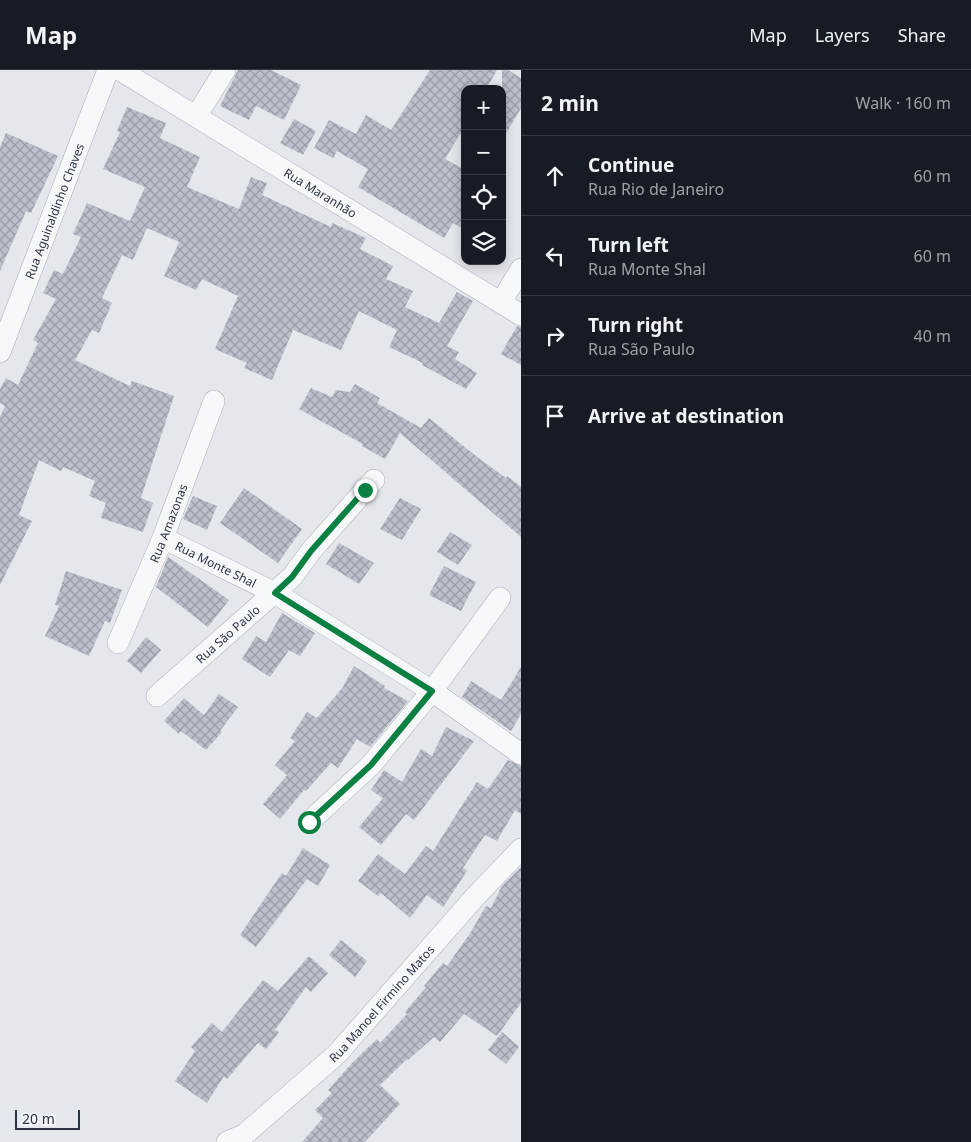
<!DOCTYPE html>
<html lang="en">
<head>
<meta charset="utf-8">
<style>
	:root { --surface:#171b24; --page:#20242c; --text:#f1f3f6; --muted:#9ea1a6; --line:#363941 }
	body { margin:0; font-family:"Noto Sans",sans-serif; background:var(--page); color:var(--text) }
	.controls { position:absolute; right:15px; top:15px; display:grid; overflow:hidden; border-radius:10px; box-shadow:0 2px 12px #0003 }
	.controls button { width:45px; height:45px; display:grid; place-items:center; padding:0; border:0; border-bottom:1px solid var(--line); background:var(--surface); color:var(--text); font:25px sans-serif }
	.scale { position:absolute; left:15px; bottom:12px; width:65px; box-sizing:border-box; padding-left:5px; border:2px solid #2b3445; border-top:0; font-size:14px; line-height:18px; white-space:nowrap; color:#2b3445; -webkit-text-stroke:4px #f4f6f9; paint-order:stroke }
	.stop { position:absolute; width:15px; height:15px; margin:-11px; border:4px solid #0b8043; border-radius:50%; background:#fff }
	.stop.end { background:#0b8043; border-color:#fff; box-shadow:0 1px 5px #0008 }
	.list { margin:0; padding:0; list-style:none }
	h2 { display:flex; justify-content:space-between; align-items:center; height:65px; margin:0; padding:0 20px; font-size:21px }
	h2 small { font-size:16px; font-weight:400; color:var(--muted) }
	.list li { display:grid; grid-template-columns:32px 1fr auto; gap:15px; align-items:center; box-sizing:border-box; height:80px; padding:0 20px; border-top:1px solid var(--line) }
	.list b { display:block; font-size:19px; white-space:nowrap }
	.list p { margin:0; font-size:16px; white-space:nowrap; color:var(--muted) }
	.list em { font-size:16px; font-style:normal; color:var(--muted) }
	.icon { flex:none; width:28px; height:28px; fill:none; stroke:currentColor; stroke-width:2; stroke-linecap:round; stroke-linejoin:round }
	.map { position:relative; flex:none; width:521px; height:1072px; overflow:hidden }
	header { display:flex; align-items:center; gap:30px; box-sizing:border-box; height:70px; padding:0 25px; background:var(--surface); border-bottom:1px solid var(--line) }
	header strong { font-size:24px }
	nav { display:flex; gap:28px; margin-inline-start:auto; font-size:18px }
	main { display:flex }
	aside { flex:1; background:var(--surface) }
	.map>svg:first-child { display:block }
	.building { fill:url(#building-cross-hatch) }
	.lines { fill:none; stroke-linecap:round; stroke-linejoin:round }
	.street-casing { stroke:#a9aeb7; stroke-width:22 }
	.street { stroke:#f7f8fa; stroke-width:21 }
	.route { stroke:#0b8043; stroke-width:6 }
	.labels { text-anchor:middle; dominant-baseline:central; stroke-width:4; stroke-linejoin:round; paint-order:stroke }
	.street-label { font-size:12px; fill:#2b3445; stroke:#f4f6f9 }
</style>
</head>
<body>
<header>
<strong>Map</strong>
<nav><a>Map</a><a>Layers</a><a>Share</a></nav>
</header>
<main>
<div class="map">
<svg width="521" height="1072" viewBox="0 0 521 1072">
	<defs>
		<pattern id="building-cross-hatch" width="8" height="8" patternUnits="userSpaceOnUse" patternTransform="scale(1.25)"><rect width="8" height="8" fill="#bbc0ca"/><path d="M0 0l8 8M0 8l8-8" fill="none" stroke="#989da6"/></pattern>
	</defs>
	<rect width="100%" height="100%" fill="#e4e7ec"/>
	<g class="building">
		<polygon points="238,0 271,0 301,15 284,50 256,36 249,50 220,36"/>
		<polygon points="430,0 497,0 486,19 465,19 465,56 445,89 465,100 465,160 453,153 444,168 358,117 368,99 337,81 333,88 314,78 329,50 356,64 366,45 391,60"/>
		<polygon points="502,0 508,0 521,8 521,38 502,70"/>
		<polygon points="127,37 166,53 160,68 200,87 187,117 239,139 251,107 267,113 262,125 331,157 332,153 366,168 360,179 393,196 386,209 413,221 405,237 439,253 457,222 473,231 447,276 459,282 455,289 477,303 466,319 422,295 423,293 389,277 397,260 359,241 341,280 293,260 272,310 244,298 247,293 215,279 238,226 202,209 196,220 164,206 179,172 147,158 133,190 122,185 102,228 112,233 99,263 92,260 75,290 130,316 132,311 174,326 141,428 153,433 143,462 101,448 106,433 89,426 95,411 63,397 61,401 39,390 19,445 32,451 0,515 0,347 5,336 0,333 0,319 6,308 18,315 38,273 33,270 56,229 43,223 54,200 63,204 81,167 73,164 87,133 130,151 145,117 103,99 120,62 117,61"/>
		<polygon points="294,49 316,61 303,85 280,73"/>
		<polygon points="6,63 58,86 31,143 26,141 0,201 0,77"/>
		<polygon points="517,256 521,257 521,295 501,284"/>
		<polygon points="355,314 380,328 377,333 421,358 429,348 477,387 506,408 507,406 521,417 521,467 400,363 385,389 362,376 363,374 299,339 311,318 332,327 336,320 350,322"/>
		<polygon points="244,418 302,459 278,493 220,453"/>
		<polygon points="193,426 217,436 207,460 183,449"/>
		<polygon points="400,428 421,439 402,470 380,459"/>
		<polygon points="450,462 472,475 458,495 437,482"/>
		<polygon points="339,473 374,493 359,514 326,494"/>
		<polygon points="168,487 229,530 208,557 156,517"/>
		<polygon points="444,496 476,512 461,541 429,525"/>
		<polygon points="66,501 122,520 110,553 105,551 89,586 45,566 59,536 55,535"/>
		<polygon points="282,543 315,563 300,586 289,580 270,607 242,589 256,566 266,572"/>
		<polygon points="146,567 161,580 141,603 127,591"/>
		<polygon points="354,596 385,616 384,618 408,631 370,677 357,669 338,698 331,693 306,721 304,720 280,749 263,734 287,705 275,695 295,671 290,668 307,642 317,648 343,617"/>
		<polygon points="521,597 521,644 511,661 462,627 471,611 501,630"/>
		<polygon points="219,624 238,637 220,661 222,662 206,680 181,661 179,664 164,651 184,628 204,645"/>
		<polygon points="446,657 474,671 414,750 406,744 381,775 359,757 383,728 371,720 384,700 402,712 421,679 432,686"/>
		<polygon points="508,690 521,696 521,744 515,740 497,771 485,765 463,798 467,801 443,837 427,825 410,848 381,823 378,826 358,811 378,784 405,804 426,776 433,781 477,712 488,719"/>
		<polygon points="303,778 330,795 318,816 307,809 256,877 240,865 282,803 286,806"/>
		<polygon points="521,797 521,933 497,966 464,944 440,972 434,967 408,990 407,989 380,1015 400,1034 365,1072 302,1072 323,1048 315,1040 332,1023 328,1020 354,991 377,969 380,973 407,944 405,942 426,917 424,916 443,893 447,896 469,865 486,836 491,838 502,816"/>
		<polygon points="341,870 367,891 355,907 329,885"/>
		<polygon points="309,886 328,903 311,922 306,917 275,960 279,962 266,979 258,973 227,1009 224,1006 207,1033 175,1011 195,981 191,977 212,953 222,962 263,910 278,921"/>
		<polygon points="502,962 519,977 506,994 488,980"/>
	</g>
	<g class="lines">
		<g class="street-casing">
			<g id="street">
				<path id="s1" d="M120,0L521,245"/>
				<polyline points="197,45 225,0"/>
				<polyline points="501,232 521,199"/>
				<path id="s2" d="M0,282L108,0"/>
				<path id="s3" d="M163,468L275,523L432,621L521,684"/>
				<path id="s4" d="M118,573L163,468L214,331"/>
				<path id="s5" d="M157,626L292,507L311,481L374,410"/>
				<polyline points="309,752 371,695 432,621 500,528"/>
				<path id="s6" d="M227,1072L244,1065L337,984L475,827L521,779"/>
			</g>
		</g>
		<use href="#street" class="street"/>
	</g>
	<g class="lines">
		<polyline class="route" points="309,752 371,695 432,621 275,523 292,507 311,481 365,420"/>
	</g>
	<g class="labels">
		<g class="street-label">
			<text stroke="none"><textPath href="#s1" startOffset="235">Rua Maranhão</textPath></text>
			<text stroke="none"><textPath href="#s2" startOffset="151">Rua Aguinaldinho Chaves</textPath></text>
			<text stroke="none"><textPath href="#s4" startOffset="130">Rua Amazonas</textPath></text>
			<text stroke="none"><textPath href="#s3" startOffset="59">Rua Monte Shal</textPath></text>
			<text stroke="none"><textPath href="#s5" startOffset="94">Rua São Paulo</textPath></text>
			<text stroke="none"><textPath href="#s6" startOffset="209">Rua Manoel Firmino Matos</textPath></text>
		</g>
	</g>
</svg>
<div class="controls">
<button>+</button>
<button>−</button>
<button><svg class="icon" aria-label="locate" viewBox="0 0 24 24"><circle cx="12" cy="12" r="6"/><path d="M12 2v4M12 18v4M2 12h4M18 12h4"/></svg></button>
<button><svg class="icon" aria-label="layers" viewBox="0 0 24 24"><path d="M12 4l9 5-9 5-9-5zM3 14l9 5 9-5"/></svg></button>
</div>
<div class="scale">20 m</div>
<div class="stop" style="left:309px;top:752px"></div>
<div class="stop end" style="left:365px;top:420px"></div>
</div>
<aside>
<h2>2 min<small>Walk · 160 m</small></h2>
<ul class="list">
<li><svg class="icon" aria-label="ahead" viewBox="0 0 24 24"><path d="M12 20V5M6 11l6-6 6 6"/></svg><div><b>Continue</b><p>Rua Rio de Janeiro</p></div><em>60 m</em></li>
<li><svg class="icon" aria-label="left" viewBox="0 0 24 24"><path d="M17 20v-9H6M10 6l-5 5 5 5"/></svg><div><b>Turn left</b><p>Rua Monte Shal</p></div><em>60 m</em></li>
<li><svg class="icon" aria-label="right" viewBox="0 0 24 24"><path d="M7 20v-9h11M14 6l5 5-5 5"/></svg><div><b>Turn right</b><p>Rua São Paulo</p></div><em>40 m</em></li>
<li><svg class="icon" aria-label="arrive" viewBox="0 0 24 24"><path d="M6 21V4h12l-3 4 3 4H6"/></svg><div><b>Arrive at destination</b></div></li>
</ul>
</aside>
</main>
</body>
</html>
